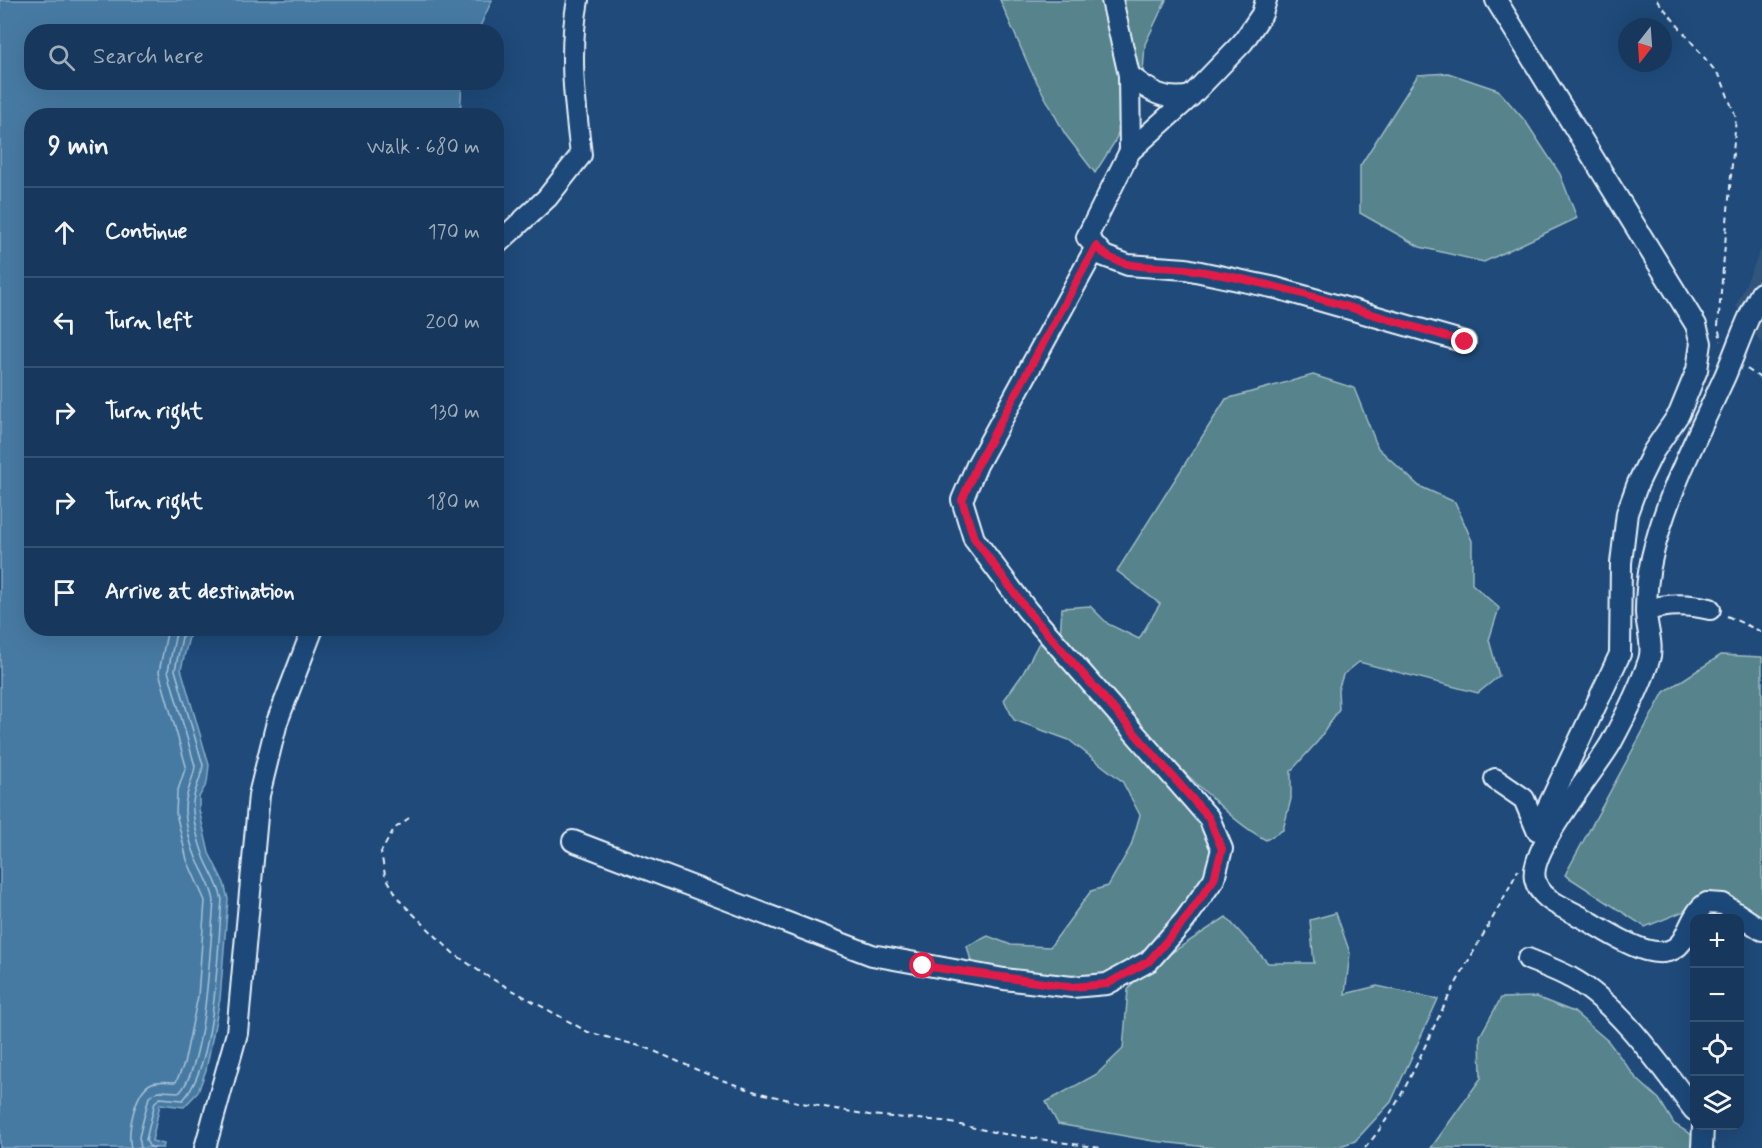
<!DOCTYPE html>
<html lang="en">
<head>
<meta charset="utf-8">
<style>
	:root { --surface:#17385c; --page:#244365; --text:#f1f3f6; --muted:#9eacbb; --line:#365272 }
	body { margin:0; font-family:Mynerve,sans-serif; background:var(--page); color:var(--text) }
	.controls { position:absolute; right:18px; bottom:18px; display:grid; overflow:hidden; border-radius:12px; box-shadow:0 6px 24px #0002 }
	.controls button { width:54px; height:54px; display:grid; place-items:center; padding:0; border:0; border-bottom:2px solid var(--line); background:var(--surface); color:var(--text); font:30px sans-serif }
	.compass { position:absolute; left:1618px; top:18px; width:54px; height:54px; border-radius:50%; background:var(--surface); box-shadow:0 6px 24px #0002; rotate:197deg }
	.stop { position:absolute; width:18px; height:18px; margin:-14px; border:4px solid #e11d48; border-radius:50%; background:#fff }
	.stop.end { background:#e11d48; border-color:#fff; box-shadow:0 2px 6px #0008 }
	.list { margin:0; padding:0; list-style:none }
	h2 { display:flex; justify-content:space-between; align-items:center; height:78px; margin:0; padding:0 24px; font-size:26px }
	h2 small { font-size:20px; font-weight:400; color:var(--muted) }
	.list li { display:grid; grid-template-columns:39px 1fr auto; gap:18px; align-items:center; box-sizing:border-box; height:90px; padding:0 24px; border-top:2px solid var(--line) }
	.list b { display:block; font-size:22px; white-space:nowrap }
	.list em { font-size:20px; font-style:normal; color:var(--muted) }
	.icon { flex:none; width:33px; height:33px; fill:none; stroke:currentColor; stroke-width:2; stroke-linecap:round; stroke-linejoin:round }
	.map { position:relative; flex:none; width:1762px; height:1148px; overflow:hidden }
	.search { position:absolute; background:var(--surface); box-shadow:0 6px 24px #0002; left:24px; top:24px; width:480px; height:66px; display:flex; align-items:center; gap:15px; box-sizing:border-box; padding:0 21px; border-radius:24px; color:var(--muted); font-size:22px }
	.panel { position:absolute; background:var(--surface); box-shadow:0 6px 24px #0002; left:24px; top:108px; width:480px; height:528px; border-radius:24px }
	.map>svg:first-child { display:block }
	.built { fill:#32547b }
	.green { fill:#56838c; stroke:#9fbac2; stroke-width:1.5 }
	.water { fill:#467aa3; stroke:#87aac5; stroke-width:1.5 }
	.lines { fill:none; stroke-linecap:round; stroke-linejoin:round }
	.shore { stroke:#a7c1d6; stroke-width:1.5 }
	.minor-casing { stroke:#e8f1f8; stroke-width:24 }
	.path { stroke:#e8f1f8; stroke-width:2; stroke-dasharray:6 4.5; stroke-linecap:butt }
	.minor { stroke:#1f4a7a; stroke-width:20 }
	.route { stroke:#e11d48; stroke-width:8 }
</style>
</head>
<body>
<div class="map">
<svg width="1762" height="1148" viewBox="0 0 1762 1148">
	<rect width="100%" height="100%" fill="#1f4a7a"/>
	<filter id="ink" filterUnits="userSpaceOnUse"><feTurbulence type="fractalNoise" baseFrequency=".0167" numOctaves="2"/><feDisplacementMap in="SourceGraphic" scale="12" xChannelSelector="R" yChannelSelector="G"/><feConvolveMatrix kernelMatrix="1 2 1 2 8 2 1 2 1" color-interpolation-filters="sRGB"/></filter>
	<g filter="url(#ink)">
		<polygon class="built" points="1762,247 1762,344 1736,306"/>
		<g class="green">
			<polygon points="1000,0 1166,0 1145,44 1143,72 1114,143 1095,173 1065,134 1031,71"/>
			<polygon points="1448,73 1498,90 1526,122 1560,174 1577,218 1484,262 1420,247 1360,213 1360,166 1418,75"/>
			<path d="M1313,375L1354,388L1378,448L1419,486L1455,502L1472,541V584L1499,608L1489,640L1499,676L1478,693L1359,662L1343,675L1338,690L1339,709L1318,741L1291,771V799L1283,830L1266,840C1241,827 1223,808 1202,789C1151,741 1106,689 1060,638L1062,608L1090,606L1108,624L1139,639L1160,604L1117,571L1226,399Z"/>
			<polygon points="1040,641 1196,812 1212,845 1206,875 1143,955 1114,973 1073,982 973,969 967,946 988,936 1011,945 1050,947 1091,891 1108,886 1131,846 1140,815 1122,781 1069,740 1014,720 1004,700 1022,675"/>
			<polygon points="1721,655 1762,657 1762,927 1719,897 1645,927 1565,875 1664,692"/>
			<polygon points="1336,913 1350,953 1345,994 1377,986 1438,999 1391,1102 1355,1141 1334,1148 1216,1148 1153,1141 1058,1124 1046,1102 1097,1074 1123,1049 1128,990 1139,974 1226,917 1268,963 1314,963 1310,920"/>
			<polygon points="1536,997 1574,1012 1608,1041 1636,1078 1659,1099 1674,1124 1713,1148 1431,1148 1481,1078 1480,1036 1501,998"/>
		</g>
		<polygon class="water" points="0,0 492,0 478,31 32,32 32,82 462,83 460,115 32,116 32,628 191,629 181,669 209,765 207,783 199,797 199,810 209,853 224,883 228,899 220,999 206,1070 198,1092 184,1107 160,1104 152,1141 164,1144 163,1148 0,1148"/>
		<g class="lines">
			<g class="shore">
				<path d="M131,1148C127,1131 135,1090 152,1083C160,1080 168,1082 176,1082L184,1064L198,996L205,901L187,860L176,813L177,793L186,766L159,672L168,628"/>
				<path d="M141,1148L139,1137L149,1097L158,1091L180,1092C207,1063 210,943 214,901C212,887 204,875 198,862C191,848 186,827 185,811C184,794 193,782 195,766L168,671L177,628"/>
				<path d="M155,1148L149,1146L146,1140L155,1102L160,1098L183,1100C217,1063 217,951 222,900C219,884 210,872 204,857C199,843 194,825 193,811C191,794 201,781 203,765L175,670L184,628"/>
			</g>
			<g class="minor-casing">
				<g id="minor">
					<polyline points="1112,0 1129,75 1130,151"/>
					<polyline points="1266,0 1262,14 1243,42 1191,96 1130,151 1087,237 1104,256 1128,265 1186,269 1276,288 1465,342"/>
					<path d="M1129,75C1149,91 1165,102 1191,96"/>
					<path d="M496,245L547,198L581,155C575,103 568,52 578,0"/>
					<path d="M1761,293C1746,319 1737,348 1725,376C1698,435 1667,493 1652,557C1648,574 1646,593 1646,611C1646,627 1654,645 1649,660C1640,688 1625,717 1611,743C1595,771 1528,850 1535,879C1539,900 1566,908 1583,918C1608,931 1666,976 1685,936C1691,925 1696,909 1707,903L1723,904L1762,930"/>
					<path d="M1646,611C1667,603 1688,604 1710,609"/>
					<polyline points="1495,779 1524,799 1537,830 1620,654 1621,563 1627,513 1638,483 1653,452 1679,414 1697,370 1701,343 1696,325 1496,0"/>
					<polyline points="573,841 872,955 1004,979 1072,987 1107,984 1149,961 1185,920 1214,879 1222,849 1209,818 1027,610 974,539 962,500 977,465 1096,247"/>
					<path d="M1528,959C1542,965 1557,970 1571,978C1618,1003 1662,1068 1694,1110"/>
					<polyline points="205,1148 237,1033 259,795 277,722 313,628"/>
					<polyline points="1702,1148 1703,1126"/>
				</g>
			</g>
			<g class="path">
				<polyline points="1657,0 1721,78 1736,118 1718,326 1721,341"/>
				<polyline points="1747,369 1762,379"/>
				<polyline points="1727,616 1762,632"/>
				<polyline points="409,818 394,829 381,852 385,875 400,901 453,953 485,975 588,1032 647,1048 716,1078 756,1092 802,1103 869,1115 942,1121 998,1133 1101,1148"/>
				<path d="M1365,1148C1403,1104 1421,1051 1447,1000C1470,956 1496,915 1518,870"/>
			</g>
			<use href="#minor" class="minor"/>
		</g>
	</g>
	<g class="lines" filter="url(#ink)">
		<path class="route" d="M923,966L1072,987L1107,984L1149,961L1185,920L1214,879L1222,849L1209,818L1027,610L974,538L962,500L977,465L1096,246C1118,272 1155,265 1186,269C1280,282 1374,316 1465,342"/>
	</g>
</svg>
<div class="controls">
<button>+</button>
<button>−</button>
<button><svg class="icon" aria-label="locate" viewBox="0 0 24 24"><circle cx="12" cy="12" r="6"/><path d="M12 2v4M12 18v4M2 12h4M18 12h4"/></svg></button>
<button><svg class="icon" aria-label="layers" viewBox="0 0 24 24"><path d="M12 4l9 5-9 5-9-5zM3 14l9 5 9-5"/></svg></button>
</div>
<svg class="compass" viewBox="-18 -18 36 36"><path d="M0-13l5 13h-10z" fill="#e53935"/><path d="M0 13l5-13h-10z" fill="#9eacbb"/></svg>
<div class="stop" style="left:923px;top:966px"></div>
<div class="stop end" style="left:1465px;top:342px"></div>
<div class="search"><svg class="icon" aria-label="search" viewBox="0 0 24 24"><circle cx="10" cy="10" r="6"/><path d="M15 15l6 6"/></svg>Search here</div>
<section class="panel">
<h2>9 min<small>Walk · 680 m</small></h2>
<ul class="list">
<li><svg class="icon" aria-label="ahead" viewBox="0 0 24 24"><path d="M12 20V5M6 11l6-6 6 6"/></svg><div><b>Continue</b></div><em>170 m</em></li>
<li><svg class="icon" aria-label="left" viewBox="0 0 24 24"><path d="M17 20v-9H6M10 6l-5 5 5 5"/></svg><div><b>Turn left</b></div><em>200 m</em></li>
<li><svg class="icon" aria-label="right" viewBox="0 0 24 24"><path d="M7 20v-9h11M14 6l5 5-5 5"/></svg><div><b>Turn right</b></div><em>130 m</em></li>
<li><svg class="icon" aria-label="right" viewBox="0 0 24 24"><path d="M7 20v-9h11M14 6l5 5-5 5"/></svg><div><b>Turn right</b></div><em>180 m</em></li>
<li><svg class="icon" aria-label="arrive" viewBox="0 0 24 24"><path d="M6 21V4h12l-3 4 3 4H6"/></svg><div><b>Arrive at destination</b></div></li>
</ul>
</section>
</div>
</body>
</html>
